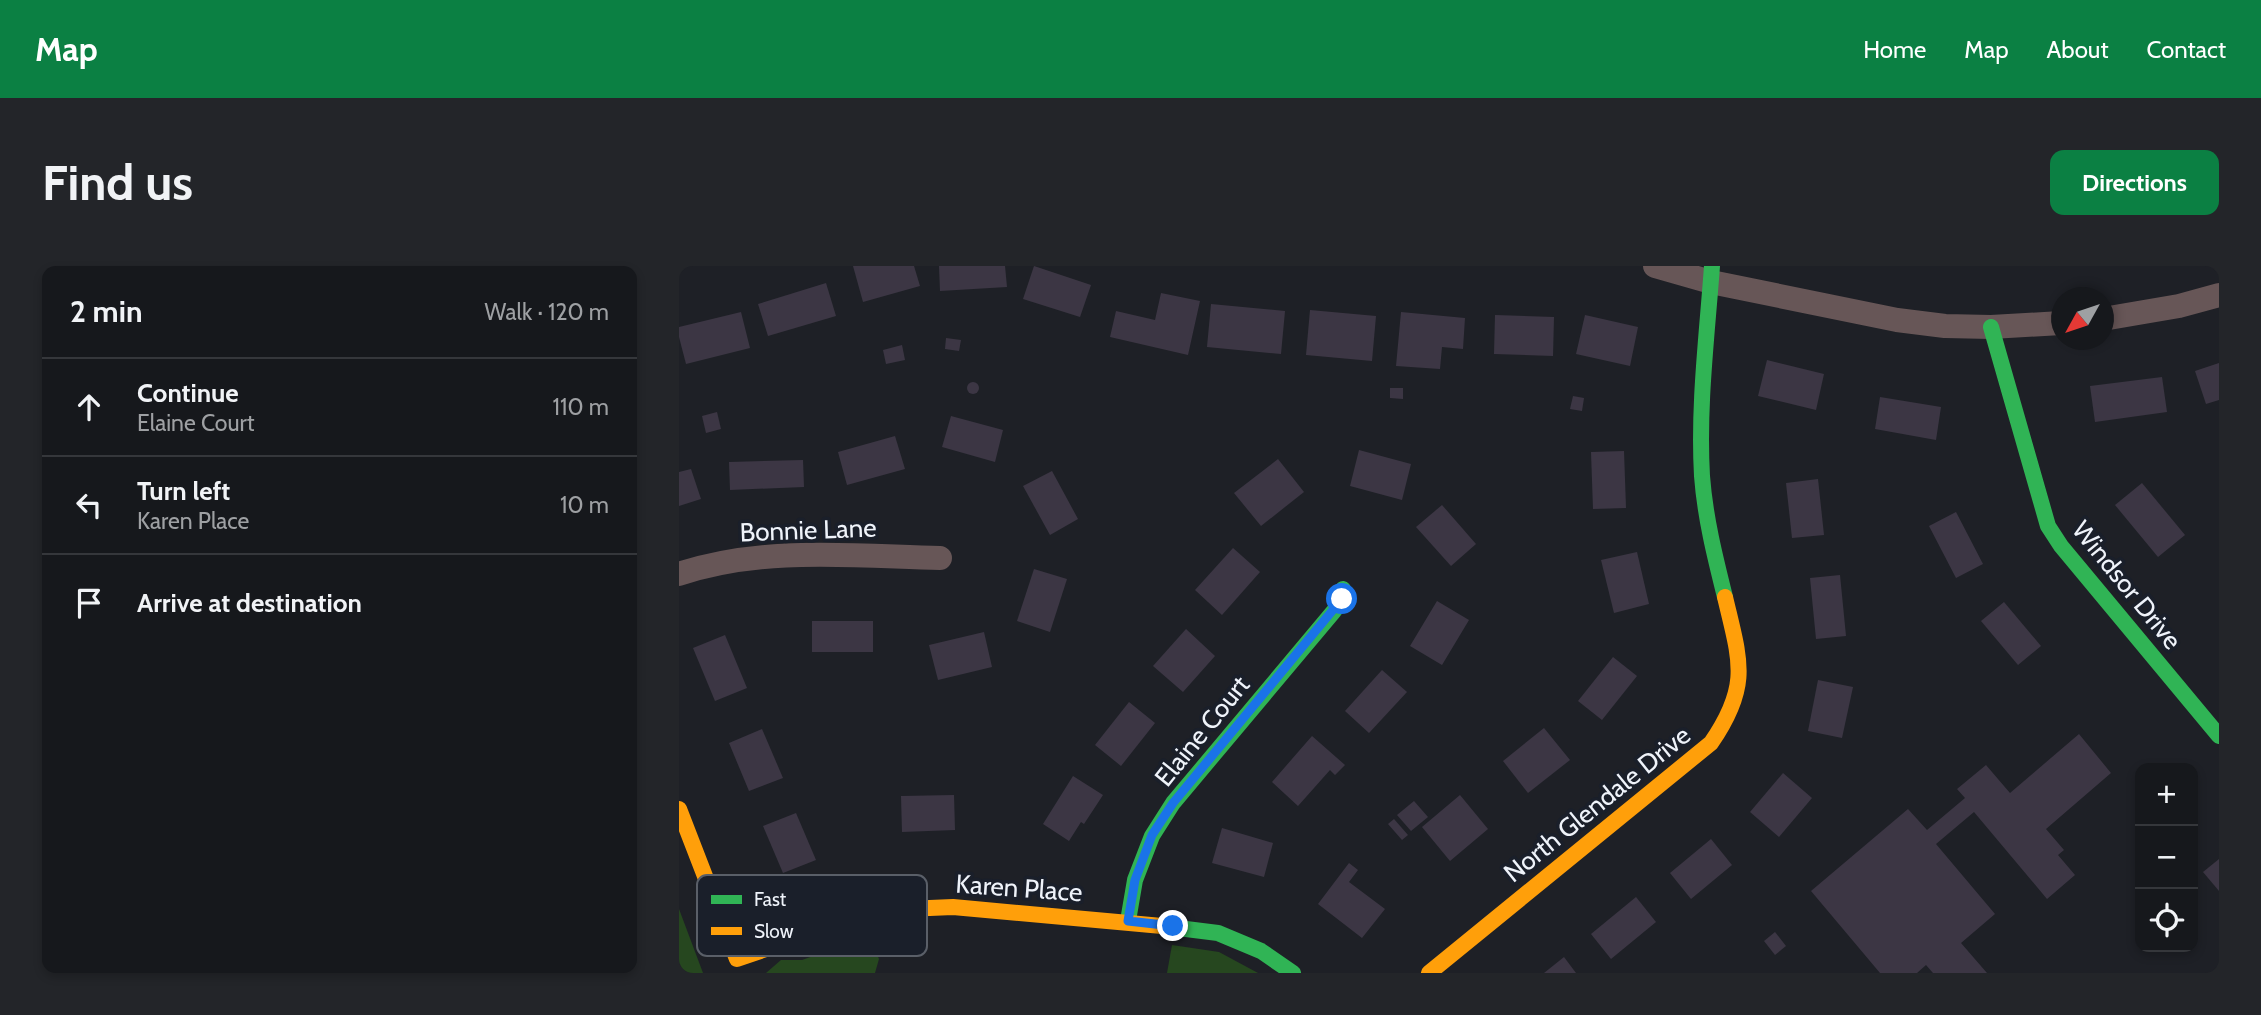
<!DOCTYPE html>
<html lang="en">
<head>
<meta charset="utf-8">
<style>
	:root { --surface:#16181c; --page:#232529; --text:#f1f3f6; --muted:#9ea0a3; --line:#35373b; --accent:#0b8043 }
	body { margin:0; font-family:Cabin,sans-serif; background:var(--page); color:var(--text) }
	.controls { position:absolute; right:21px; bottom:21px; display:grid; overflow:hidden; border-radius:14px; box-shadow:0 4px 10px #0003 }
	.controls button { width:63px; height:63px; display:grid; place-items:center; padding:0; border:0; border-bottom:2px solid var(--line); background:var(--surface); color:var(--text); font:35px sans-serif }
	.compass { position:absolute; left:1372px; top:21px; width:63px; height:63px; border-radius:50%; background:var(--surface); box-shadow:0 4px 10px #0003; rotate:230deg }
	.stop { position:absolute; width:21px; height:21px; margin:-16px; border:5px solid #1a73e8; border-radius:50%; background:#fff }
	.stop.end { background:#1a73e8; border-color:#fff; box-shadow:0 2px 7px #0008 }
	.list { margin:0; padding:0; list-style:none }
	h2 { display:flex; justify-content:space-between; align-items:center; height:91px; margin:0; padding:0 28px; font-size:30px }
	h2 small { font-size:23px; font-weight:400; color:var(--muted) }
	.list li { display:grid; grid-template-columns:46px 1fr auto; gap:21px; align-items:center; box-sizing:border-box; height:98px; padding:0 28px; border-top:2px solid var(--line) }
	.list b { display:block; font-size:26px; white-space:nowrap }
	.list p { margin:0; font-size:23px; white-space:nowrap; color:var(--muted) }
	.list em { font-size:23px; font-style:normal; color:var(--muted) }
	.icon { flex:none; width:38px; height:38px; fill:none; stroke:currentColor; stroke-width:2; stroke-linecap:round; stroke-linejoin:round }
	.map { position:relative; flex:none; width:1540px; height:707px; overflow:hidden; border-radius:14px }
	header { display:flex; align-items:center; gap:42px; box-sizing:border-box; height:98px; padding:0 35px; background:var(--accent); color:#fff }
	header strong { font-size:33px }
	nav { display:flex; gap:38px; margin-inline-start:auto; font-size:24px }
	.intro { display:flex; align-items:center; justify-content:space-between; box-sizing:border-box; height:168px; padding:0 42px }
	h1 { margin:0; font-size:49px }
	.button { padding:18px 32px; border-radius:14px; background:var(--accent); color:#fff; font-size:24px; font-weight:700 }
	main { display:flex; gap:42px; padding:0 42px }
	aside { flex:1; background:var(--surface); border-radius:14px; box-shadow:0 4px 10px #0003 }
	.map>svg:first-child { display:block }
	.green { fill:#26471f }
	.building { fill:#3c3644 }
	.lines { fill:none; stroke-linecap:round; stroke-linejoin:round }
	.street { stroke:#675657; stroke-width:24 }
	.fast { stroke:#30b455; stroke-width:16 }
	.slow { stroke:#ff9f0a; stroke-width:16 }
	.route { stroke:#1a73e8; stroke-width:9 }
	.labels { text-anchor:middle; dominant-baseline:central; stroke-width:7; stroke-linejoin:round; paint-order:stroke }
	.street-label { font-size:26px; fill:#eff3fa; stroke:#1a1f2a }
	.key { fill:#1a1f2a; stroke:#5a5f68; stroke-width:2 }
	.key-label { font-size:19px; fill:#eff3fa }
</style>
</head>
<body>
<header>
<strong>Map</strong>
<nav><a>Home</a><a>Map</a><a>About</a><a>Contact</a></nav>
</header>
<div class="intro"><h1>Find us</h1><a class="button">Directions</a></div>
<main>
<aside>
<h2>2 min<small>Walk · 120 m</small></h2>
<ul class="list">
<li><svg class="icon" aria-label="ahead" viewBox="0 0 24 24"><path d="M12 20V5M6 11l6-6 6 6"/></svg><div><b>Continue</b><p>Elaine Court</p></div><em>110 m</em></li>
<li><svg class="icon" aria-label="left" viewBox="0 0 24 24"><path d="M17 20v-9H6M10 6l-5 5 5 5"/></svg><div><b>Turn left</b><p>Karen Place</p></div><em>10 m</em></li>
<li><svg class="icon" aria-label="arrive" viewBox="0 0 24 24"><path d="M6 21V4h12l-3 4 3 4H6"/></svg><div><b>Arrive at destination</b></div></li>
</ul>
</aside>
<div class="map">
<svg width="1540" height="707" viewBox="0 0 1540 707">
	<rect width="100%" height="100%" fill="#1e2026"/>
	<g class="green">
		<polygon points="0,643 24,707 0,707"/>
		<polygon points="193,677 200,693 196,707 87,707 102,694 123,694 162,680"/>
		<polygon points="493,679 540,686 579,707 488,707"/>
	</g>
	<g class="building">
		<polygon points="174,0 235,0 241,20 184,36"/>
		<polygon points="260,0 326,0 328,21 261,25"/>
		<polygon points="355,0 412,19 401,51 344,33"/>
		<polygon points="147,17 157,50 89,70 79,38"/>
		<polygon points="482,27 521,35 509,89 431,71 437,45 476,54"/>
		<polygon points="532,38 606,45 602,88 528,81"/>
		<polygon points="631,44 697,50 693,95 627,89"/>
		<polygon points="62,46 71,82 7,98 0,71 0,61"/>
		<polygon points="722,46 786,52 784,83 763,81 761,103 717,100"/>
		<polygon points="816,49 875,51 874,90 815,88"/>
		<polygon points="906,49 959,61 951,100 897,88"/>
		<polygon points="267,72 282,74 280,85 266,83"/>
		<polygon points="223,79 226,94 207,98 204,84"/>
		<polygon points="1088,94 1145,108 1137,144 1079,130"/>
		<polygon points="1540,97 1540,134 1527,138 1516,105"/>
		<polygon points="1483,111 1488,146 1416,156 1411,120"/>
		<circle cx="294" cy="122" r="6"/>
		<polygon points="711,122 724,122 724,133 711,132"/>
		<polygon points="894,130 905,132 903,145 891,143"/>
		<polygon points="1201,131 1262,141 1257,174 1196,163"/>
		<polygon points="38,146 42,163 27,167 23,150"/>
		<polygon points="272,150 324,164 316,196 263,181"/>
		<polygon points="216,170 226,203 168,219 159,186"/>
		<polygon points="680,184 732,198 723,234 671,220"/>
		<polygon points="945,185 947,242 914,243 912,186"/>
		<polygon points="599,193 625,226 582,260 555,227"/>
		<polygon points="124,194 125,221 51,224 50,196"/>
		<polygon points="12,203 22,233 0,240 0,206"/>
		<polygon points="373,205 399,253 371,269 344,220"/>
		<polygon points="1139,213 1145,269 1113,272 1107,217"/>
		<polygon points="1463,217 1506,269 1479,291 1436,239"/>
		<polygon points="763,239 797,278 772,300 737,261"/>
		<polygon points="1277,246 1304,298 1277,312 1250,260"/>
		<polygon points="554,282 581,306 543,349 516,324"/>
		<polygon points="958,286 970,338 935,347 922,294"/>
		<polygon points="355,303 388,313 371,366 338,355"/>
		<polygon points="1161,309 1167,370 1137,373 1131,312"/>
		<polygon points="758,335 790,354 763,399 731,380"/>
		<polygon points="1325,336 1362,380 1339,399 1302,355"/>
		<rect x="133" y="355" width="61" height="31"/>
		<polygon points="507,363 536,390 504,426 474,400"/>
		<polygon points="305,366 313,401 259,414 250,379"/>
		<polygon points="46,369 68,422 36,435 14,382"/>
		<polygon points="934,391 958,410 923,454 899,435"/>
		<polygon points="703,404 728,426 690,467 666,445"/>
		<polygon points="1139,414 1174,421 1163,472 1129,465"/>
		<polygon points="450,436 476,457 442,500 416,479"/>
		<polygon points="865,462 891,494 849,527 824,495"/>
		<polygon points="83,463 104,512 70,525 50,477"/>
		<polygon points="1400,468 1432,507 1367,563 1385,584 1379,589 1396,609 1368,633 1295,546 1257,578 1316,648 1282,677 1308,707 1254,707 1247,699 1238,707 1201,707 1132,625 1229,543 1248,564 1286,532 1278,523 1307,499 1331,527"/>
		<polygon points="633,470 666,499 656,509 651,504 619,540 593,516"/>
		<polygon points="1104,507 1133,532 1100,571 1071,546"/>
		<polygon points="394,510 424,529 405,558 402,556 390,575 364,558"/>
		<polygon points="275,529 276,564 223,566 222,530"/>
		<polygon points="781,529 809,563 771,595 743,561"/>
		<polygon points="735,535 749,551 732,565 718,549"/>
		<polygon points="117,547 137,594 104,607 84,560"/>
		<polygon points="715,553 729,569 723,574 709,558"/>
		<polygon points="543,562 594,577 585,611 533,597"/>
		<polygon points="1032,573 1053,599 1012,633 991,607"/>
		<polygon points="1540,593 1540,625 1524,606"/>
		<polygon points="670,597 679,604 670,616 706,643 683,672 639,638"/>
		<polygon points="957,631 977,656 932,693 912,668"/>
		<polygon points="1096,666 1107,680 1096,689 1085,675"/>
		<polygon points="885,691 897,707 865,707"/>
	</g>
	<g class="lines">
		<g class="street">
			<polyline points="976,0 1032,16 1218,54 1266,60 1312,61 1382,57"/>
			<polyline points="1424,53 1500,40 1540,29"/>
			<path d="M0,308C83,280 175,290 261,292"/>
		</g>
		<g class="fast">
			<path d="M1033,0C1028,70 1019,140 1023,210C1026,251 1036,291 1046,331"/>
			<polyline points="1312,61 1369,260 1382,280 1540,470"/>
			<polyline points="449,655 456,614 473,570 494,537 655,345 663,333 664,323"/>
			<polyline points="483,660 539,667 582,685 614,707"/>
		</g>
		<g class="slow">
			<polyline points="0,543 58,693 186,649 227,643 274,641 483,660"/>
			<path d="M750,707L1032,477C1072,419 1061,395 1046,331"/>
		</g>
	</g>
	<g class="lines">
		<polyline class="route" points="494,660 449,655 456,614 473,569 494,537 663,333"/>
	</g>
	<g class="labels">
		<g class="street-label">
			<text transform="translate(129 264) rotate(-2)">Bonnie Lane</text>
			<text transform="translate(1448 319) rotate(51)">Windsor Drive</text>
			<text transform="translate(523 465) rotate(-51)">Elaine Court</text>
			<text transform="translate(918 538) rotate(-39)">North Glendale Drive</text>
			<text transform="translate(340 622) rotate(4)">Karen Place</text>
		</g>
	</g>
	<rect x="18" y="609" width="230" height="81" rx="10" class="key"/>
	<rect x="32" y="629" width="31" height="9" fill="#30b455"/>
	<rect x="32" y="661" width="31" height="8" fill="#ff9f0a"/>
	<g class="key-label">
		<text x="75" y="640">Fast</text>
		<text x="75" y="672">Slow</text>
	</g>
</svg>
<div class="controls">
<button>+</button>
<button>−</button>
<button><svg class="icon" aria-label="locate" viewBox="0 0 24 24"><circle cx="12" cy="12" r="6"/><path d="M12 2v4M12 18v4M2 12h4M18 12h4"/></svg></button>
</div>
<svg class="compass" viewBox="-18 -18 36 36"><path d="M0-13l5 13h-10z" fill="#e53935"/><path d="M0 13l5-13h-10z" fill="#9ea0a3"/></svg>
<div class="stop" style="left:663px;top:333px"></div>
<div class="stop end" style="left:494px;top:660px"></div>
</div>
</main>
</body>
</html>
